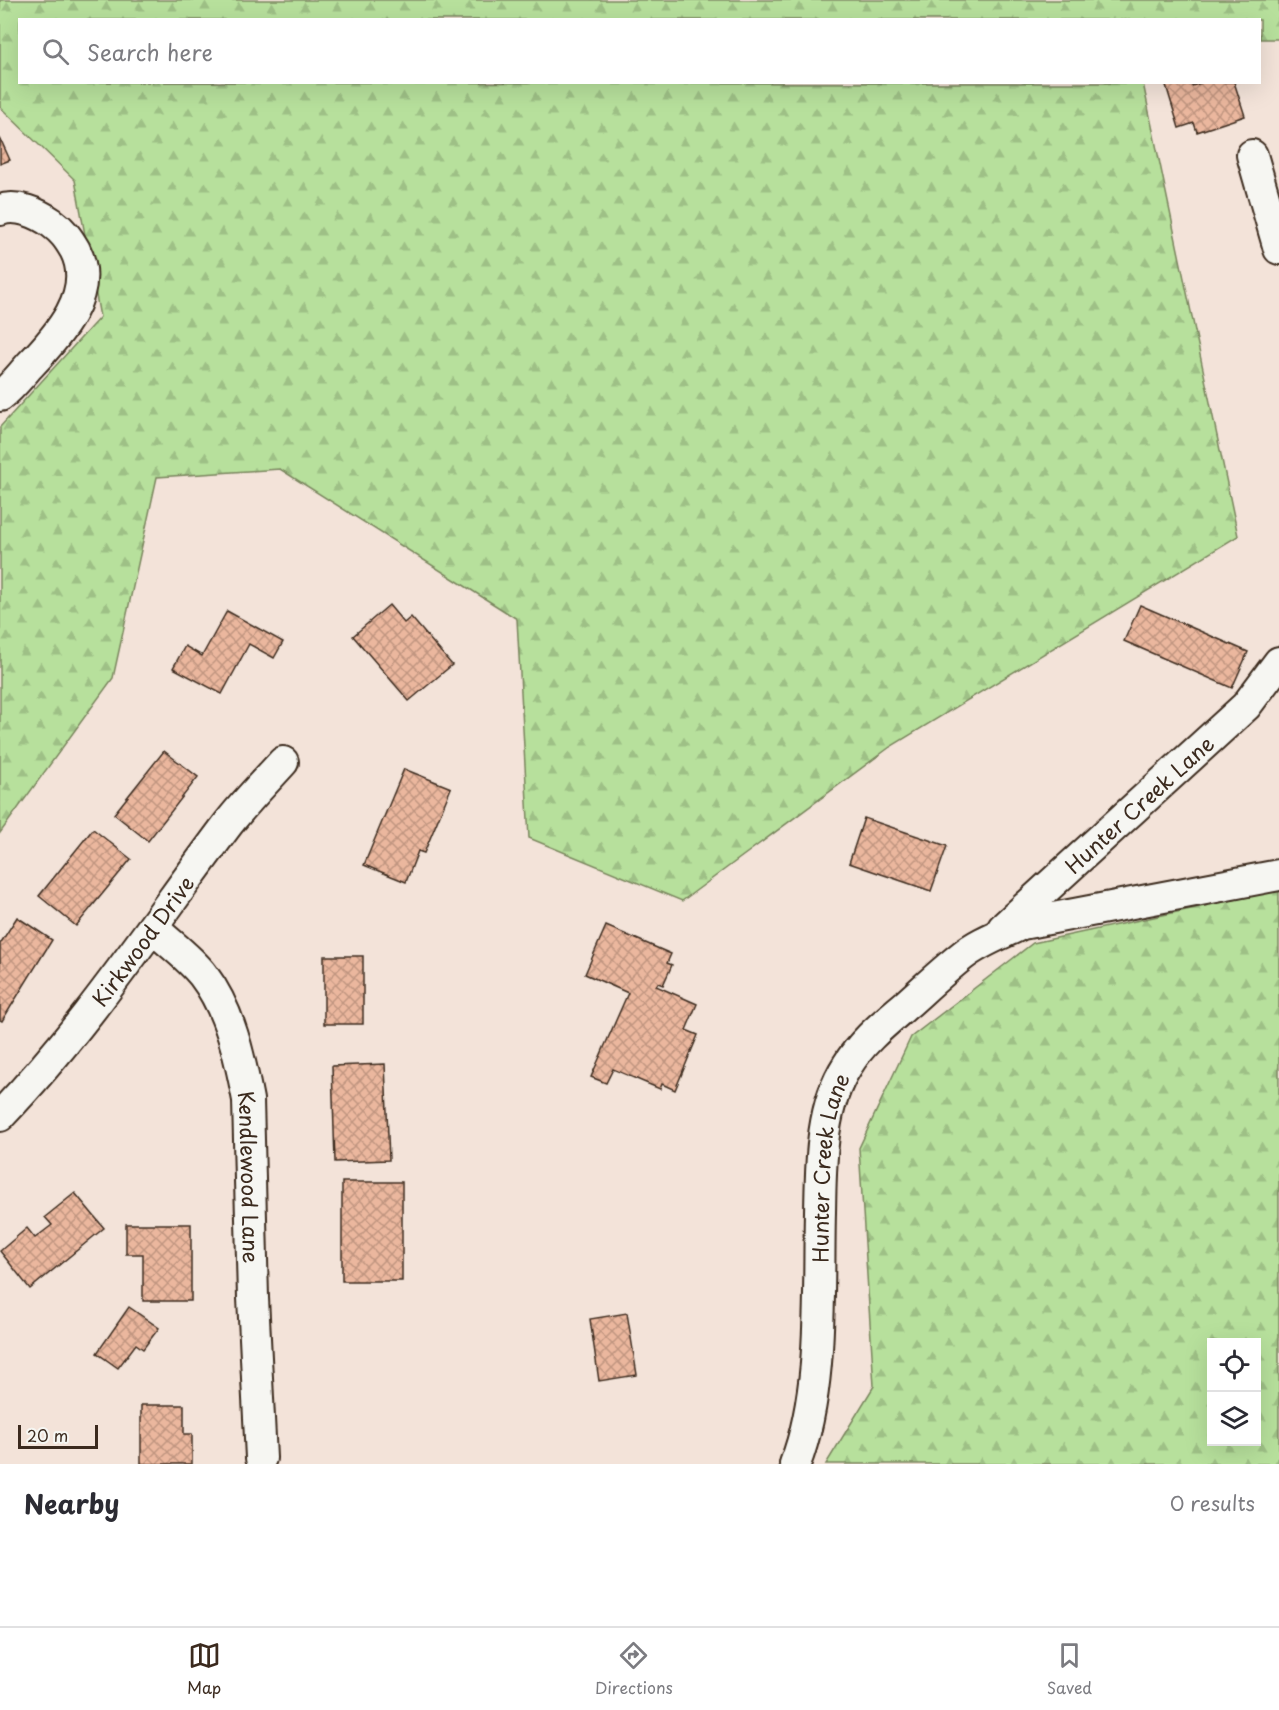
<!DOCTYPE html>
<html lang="en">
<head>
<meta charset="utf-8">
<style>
	:root { --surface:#fff; --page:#f7f7f7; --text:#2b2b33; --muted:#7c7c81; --line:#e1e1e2; --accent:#3b2a1e }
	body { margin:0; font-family:"Playpen Sans",sans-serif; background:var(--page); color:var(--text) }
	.controls { position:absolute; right:18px; bottom:18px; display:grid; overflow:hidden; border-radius:0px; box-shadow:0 6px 24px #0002 }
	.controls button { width:54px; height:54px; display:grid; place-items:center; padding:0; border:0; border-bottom:2px solid var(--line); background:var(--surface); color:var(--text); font:30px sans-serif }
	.scale { position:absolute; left:18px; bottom:15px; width:80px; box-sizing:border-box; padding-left:6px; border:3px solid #3b2a1e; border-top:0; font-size:16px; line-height:21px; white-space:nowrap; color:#3b2a1e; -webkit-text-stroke:4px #f6f6f2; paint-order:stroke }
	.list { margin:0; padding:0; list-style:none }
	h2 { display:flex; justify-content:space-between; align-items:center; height:78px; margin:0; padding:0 24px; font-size:26px }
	h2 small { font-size:20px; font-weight:400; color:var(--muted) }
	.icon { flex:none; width:33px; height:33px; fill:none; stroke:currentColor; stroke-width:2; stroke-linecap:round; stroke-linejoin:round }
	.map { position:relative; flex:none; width:1279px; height:1464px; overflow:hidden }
	.search { position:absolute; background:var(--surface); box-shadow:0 6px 24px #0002; left:18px; right:18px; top:18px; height:66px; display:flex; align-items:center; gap:15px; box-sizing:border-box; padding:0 21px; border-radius:0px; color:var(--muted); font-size:22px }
	.sheet { height:162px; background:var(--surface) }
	nav { display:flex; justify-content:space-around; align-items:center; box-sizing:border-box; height:84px; border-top:2px solid var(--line); background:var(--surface); font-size:16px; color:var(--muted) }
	nav a { display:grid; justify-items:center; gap:3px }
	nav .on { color:var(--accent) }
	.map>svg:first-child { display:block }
	.forest { fill:url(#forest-firs); stroke:#79855d; stroke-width:1.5; fill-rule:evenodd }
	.building { fill:url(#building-cross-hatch); stroke:#3b2a1e; stroke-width:1.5 }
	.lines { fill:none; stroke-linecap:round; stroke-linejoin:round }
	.street-casing { stroke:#3b2a1e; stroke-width:34 }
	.street { stroke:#f6f6f2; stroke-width:30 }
	.labels { text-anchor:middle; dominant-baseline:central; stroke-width:4.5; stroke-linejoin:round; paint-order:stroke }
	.street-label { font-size:21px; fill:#3b2a1e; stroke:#f6f6f2 }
</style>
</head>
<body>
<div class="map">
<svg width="1279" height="1464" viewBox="0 0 1279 1464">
	<defs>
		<pattern id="forest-firs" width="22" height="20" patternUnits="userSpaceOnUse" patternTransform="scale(1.5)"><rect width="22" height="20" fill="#b7e09c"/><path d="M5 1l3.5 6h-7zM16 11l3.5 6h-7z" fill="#9ec086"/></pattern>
		<pattern id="building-cross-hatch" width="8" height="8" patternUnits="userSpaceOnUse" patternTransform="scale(1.5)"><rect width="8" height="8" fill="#ebb79e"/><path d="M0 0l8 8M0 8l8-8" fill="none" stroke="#c09580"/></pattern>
	</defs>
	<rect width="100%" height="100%" fill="#f3e3d9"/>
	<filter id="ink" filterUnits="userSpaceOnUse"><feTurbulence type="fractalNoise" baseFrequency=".0167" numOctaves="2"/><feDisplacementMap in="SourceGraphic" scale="12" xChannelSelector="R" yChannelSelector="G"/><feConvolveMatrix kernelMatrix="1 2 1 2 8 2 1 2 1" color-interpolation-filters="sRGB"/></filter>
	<g filter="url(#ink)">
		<g class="forest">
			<polygon points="0,0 1279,0 1279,39 1260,39 1260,20 20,20 20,82 1143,83 1238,536 890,747 682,901 529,838 517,619 280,469 157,477 113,678 0,833 0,427 100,317 75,180 0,107"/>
			<path d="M1279,890V1464H826L874,1386L859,1148L911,1037L1033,943ZM1212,1342H1256V1442H1212Z"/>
		</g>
		<g class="building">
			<polygon points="1165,82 1191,82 1192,86 1203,82 1234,82 1245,116 1197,132 1194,123 1179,128"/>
			<polygon points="0,138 10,160 0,164"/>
			<polygon points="389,605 404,623 411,617 452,665 409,701 353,636"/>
			<polygon points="1140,605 1248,652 1232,688 1124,641"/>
			<polygon points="227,611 283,642 274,658 249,644 222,694 173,668 185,646 202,656"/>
			<polygon points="164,751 198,777 148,841 114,814"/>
			<polygon points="404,769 451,788 424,853 418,851 406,882 364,865"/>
			<polygon points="864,818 947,846 931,891 849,863"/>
			<polygon points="93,829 131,859 76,926 39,896"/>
			<polygon points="17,917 52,940 2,1021 0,1020 0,944"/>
			<polygon points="606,926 671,954 667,963 672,965 663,985 658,983 656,986 697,1004 686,1030 698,1035 675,1090 662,1084 660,1089 613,1069 606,1083 591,1077 628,993 585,974"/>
			<rect x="324" y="956" width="39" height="68"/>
			<polygon points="385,1064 389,1160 335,1162 332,1066"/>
			<rect x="342" y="1182" width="60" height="99"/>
			<polygon points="75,1193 104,1228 30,1289 0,1251 27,1228 35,1238 52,1225 45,1217"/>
			<polygon points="126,1224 191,1224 191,1301 143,1301 143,1254 126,1254"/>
			<polygon points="129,1307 159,1328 143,1349 136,1344 118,1368 97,1353"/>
			<polygon points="627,1313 637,1375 599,1381 590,1319"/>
			<polygon points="141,1405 184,1405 184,1434 192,1434 192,1464 141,1464"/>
		</g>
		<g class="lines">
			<g class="street-casing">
				<g id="street">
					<polyline points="1252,155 1279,249"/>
					<path d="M0,210C17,204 38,213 52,223C63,231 68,238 75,250C97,293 57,337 29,366C20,376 11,388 0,396"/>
					<path id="s1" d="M153,928C169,943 190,958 203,975C230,1010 240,1058 248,1100L253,1298L261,1458"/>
					<path id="s2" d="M1003,928L1246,706L1279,662"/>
					<path id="s3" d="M0,1116C86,1027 154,922 228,824C245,802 265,782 283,762"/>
					<path id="s4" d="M795,1464C824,1390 818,1291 820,1212C821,1164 820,1108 847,1066C862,1041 885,1023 907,1004C925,988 943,971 962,956C979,942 1002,934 1022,924L1279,875"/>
				</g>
			</g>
			<use href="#street" class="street"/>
		</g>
	</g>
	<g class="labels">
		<g class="street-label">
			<text stroke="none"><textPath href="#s2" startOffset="184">Hunter Creek Lane</textPath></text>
			<text stroke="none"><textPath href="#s3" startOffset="226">Kirkwood Drive</textPath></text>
			<text stroke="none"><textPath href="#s4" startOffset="300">Hunter Creek Lane</textPath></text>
			<text stroke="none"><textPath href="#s1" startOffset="280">Kendlewood Lane</textPath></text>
		</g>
	</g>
</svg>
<div class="controls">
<button><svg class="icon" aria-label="locate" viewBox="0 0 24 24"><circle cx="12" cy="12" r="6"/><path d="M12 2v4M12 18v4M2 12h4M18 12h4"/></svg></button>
<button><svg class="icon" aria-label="layers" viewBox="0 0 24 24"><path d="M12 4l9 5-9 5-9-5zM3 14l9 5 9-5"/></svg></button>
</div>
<div class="scale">20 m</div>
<div class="search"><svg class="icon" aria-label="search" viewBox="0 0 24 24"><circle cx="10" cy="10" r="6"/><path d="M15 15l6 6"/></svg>Search here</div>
</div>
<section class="sheet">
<h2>Nearby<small>0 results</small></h2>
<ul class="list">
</ul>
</section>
<nav>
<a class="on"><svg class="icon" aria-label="map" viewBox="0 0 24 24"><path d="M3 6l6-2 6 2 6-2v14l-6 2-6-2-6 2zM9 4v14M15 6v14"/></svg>Map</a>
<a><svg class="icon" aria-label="directions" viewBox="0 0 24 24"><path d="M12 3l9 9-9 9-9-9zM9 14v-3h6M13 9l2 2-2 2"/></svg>Directions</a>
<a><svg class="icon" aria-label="saved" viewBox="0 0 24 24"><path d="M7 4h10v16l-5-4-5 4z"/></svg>Saved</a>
</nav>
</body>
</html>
